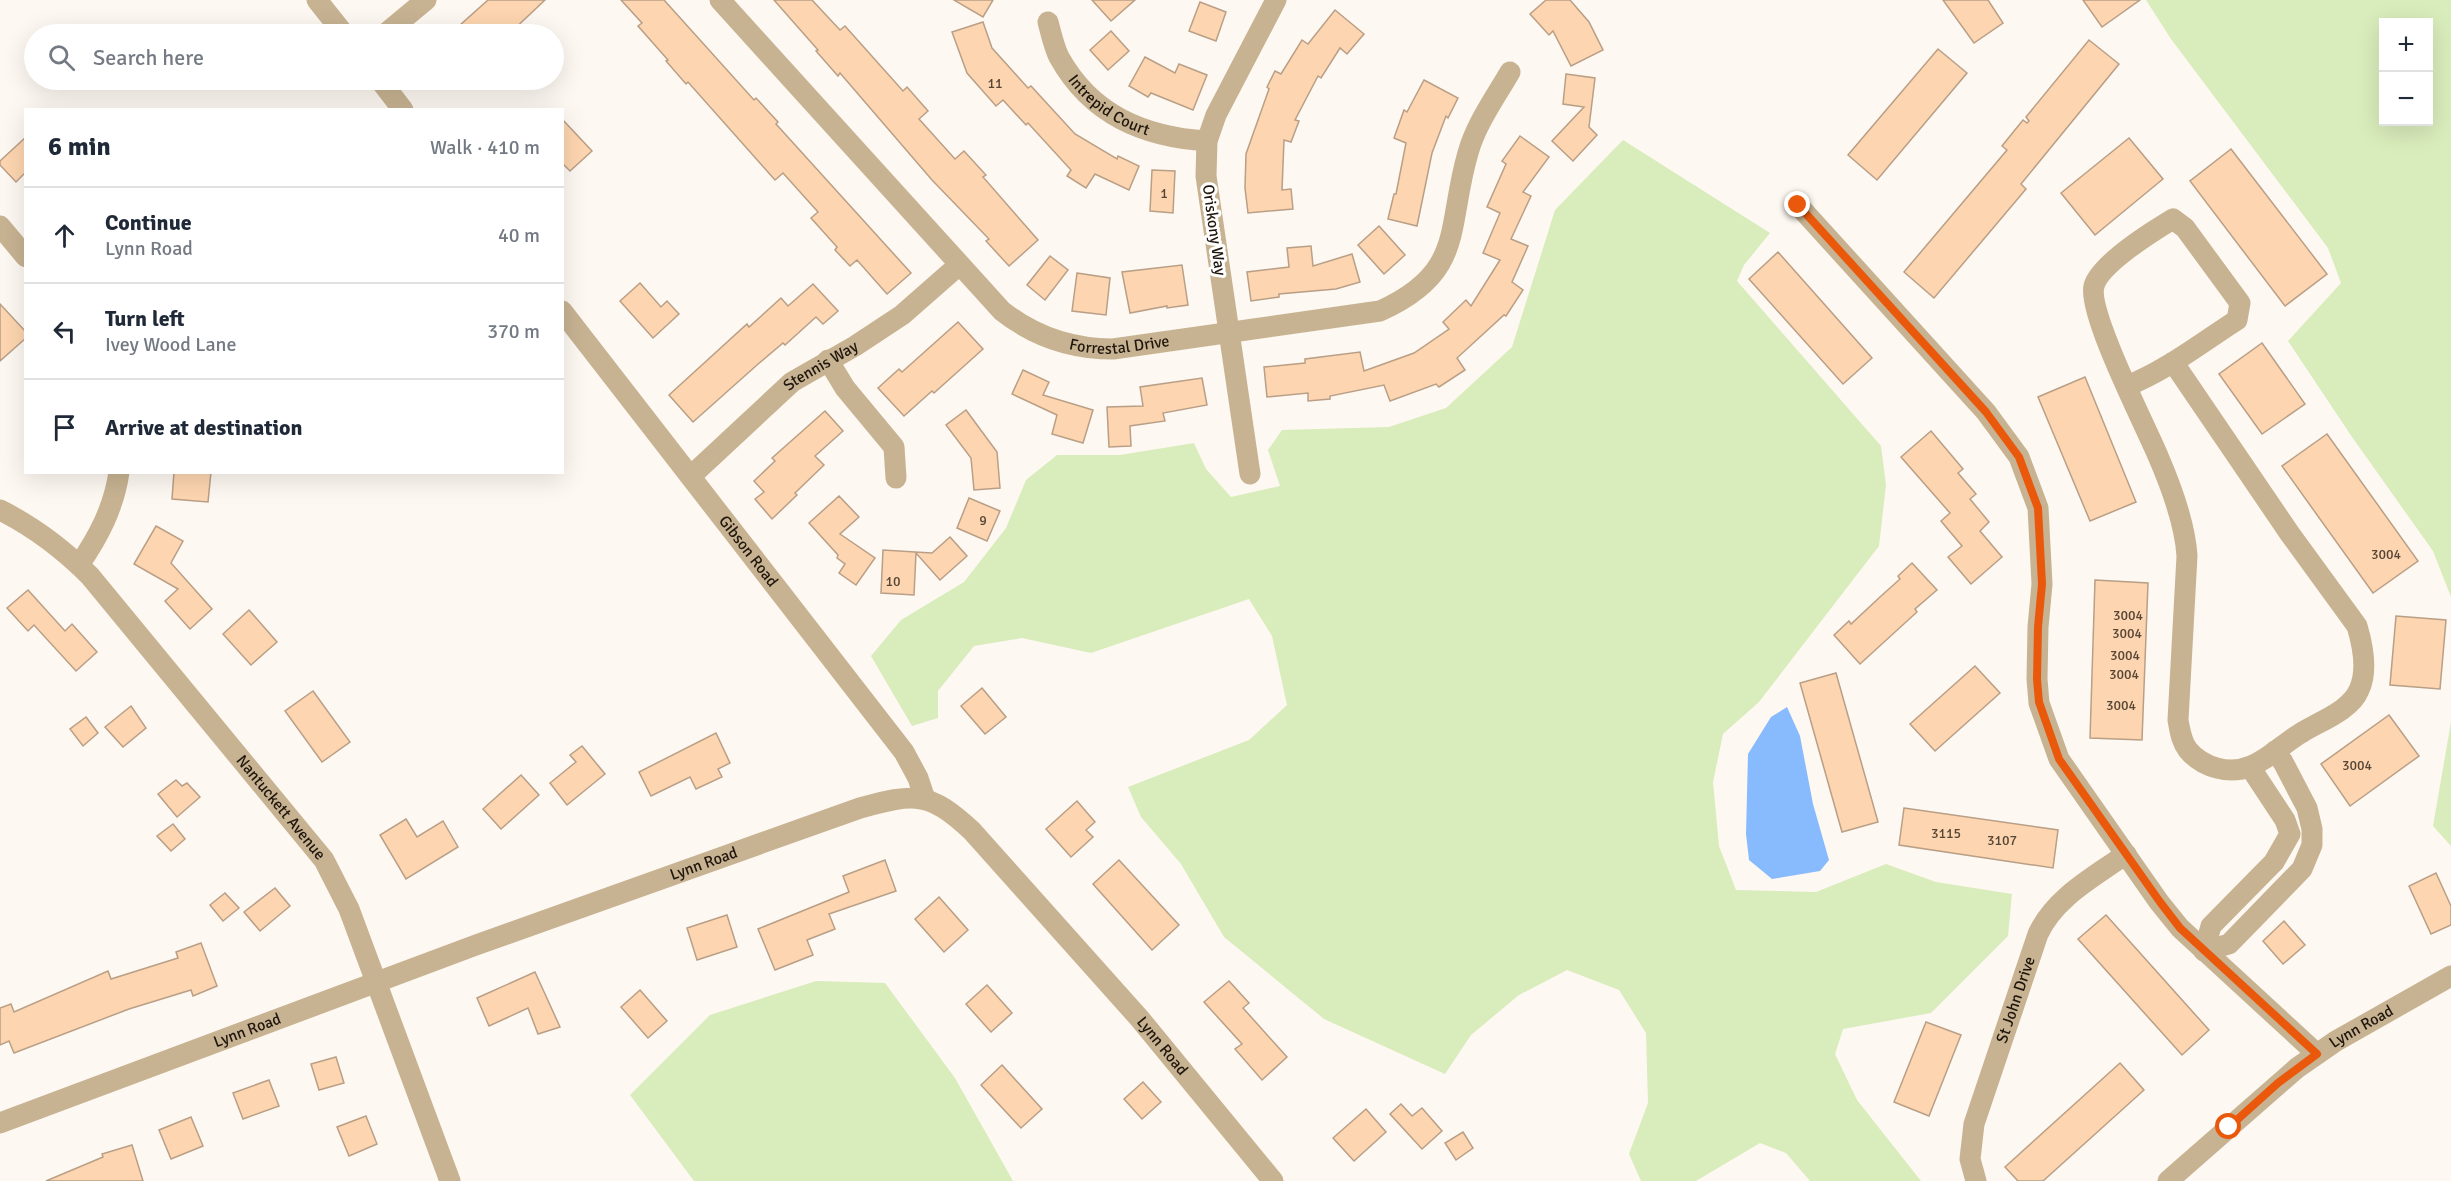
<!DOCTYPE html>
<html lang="en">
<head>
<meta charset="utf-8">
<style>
	:root { --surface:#fff; --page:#f2f2f3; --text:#1f2937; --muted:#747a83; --line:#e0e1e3 }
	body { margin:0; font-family:Signika,sans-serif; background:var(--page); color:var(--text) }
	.controls { position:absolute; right:18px; top:18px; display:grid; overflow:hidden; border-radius:0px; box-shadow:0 6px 24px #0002 }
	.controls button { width:54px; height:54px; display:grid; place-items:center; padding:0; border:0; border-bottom:2px solid var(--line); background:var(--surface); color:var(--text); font:30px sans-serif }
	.stop { position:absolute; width:18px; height:18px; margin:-14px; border:4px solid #ea580c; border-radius:50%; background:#fff }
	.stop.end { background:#ea580c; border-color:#fff; box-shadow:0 2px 6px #0008 }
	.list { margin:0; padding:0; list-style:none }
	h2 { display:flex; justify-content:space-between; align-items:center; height:78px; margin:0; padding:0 24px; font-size:26px }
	h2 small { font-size:20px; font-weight:400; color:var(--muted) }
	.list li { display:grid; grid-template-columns:39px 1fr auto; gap:18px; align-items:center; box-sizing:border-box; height:96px; padding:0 24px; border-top:2px solid var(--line) }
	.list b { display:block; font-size:22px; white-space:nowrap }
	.list p { margin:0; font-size:20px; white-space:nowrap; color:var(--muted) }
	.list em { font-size:20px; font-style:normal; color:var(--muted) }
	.icon { flex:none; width:33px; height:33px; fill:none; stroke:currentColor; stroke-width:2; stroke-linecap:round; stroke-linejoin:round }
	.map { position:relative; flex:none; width:2451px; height:1181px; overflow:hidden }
	.search { position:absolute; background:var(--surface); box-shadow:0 6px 24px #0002; left:24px; top:24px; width:540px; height:66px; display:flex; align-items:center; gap:15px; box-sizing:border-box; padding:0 21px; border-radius:33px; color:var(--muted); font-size:22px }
	.panel { position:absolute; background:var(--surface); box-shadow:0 6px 24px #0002; left:24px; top:108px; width:540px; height:366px; border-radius:0px }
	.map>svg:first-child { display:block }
	.green { fill:#d9ecbb; fill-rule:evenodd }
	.water { fill:#88bafe }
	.building { fill:#fdd5b0; stroke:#b99f86; stroke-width:1.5 }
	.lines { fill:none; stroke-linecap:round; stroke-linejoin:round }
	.minor { stroke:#c7b392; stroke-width:21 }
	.route { stroke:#ea580c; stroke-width:8 }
	.labels { text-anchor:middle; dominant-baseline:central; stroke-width:6; stroke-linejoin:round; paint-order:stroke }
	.number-label { font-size:14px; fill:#574636 }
	.street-label { font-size:16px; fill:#20160d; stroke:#fff }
</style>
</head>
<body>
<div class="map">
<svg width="2451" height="1181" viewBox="0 0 2451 1181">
	<rect width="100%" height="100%" fill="#fef8f2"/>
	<g class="green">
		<path d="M2146,0H2451V597L2433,551L2352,437L2288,341L2341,283L2328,248L2171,39ZM2428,22V122H2384V22Z"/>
		<polygon points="1623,140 1770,233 1744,265 1737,281 1881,446 1886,485 1879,546 1759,702 1723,734 1713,782 1719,846 1736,890 1816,892 1886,864 1936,882 2012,894 2008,936 1931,1013 1843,1029 1835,1054 1857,1100 1921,1181 1810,1181 1786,1153 1760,1143 1696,1181 1641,1181 1629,1154 1648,1103 1646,1033 1619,990 1567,970 1519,995 1471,1035 1445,1074 1324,1019 1224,937 1181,864 1141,817 1128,787 1249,740 1287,705 1272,636 1249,599 1091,653 1022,638 974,646 938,691 938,718 912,726 871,656 901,620 964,582 1006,528 1026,480 1057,455 1120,455 1194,443 1206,469 1231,497 1280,486 1268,450 1282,430 1389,427 1446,408 1512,347 1555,210"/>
		<polygon points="2451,722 2451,846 2433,826"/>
		<polygon points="816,981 885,983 955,1078 1013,1181 694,1181 630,1095 710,1015"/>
	</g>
	<polygon class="water" points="1787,707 1800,736 1813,804 1829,860 1820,871 1772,879 1749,860 1746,834 1748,754 1771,717"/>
	<g class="building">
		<polygon points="488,0 545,0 509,34 450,34"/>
		<polygon points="621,0 664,0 754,100 756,98 778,122 776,124 911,273 887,294 857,260 850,266 835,250 837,247 811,218 818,212 783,173 775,180 688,82 686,84 666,61 668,60 638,26 642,23"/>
		<polygon points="774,0 812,0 840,30 845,26 903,91 907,87 928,111 919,119 955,159 964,151 986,175 983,177 1038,240 1009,266 986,241 989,239 932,180 840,73 838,76 816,51 818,50"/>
		<polygon points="954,0 993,0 983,17"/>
		<polygon points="1092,0 1135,0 1111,21"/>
		<polygon points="1546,0 1570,0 1589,22 1603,50 1571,66 1553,31 1549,35 1530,14"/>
		<polygon points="1943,0 1988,0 2003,23 1974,43"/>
		<polygon points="2083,0 2140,0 2102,27"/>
		<polygon points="1200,2 1226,12 1216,41 1189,31"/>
		<polygon points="1335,10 1364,34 1347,54 1340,48 1321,78 1318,76 1295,120 1299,121 1291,142 1284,140 1282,190 1291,189 1293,209 1248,213 1245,188 1246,154 1269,89 1267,87 1275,71 1281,74 1302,40 1308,44"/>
		<polygon points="983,22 992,48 1028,88 1031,86 1075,134 1117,159 1118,156 1139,166 1129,190 1095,174 1086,188 1067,176 1071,170 1028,123 1026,125 1003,100 996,106 967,73 952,32"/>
		<polygon points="1111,31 1129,51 1108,70 1090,50"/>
		<polygon points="2089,40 2119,64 2021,184 2026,189 1934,298 1904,272 2007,150 2002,146 2023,120 2027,123 2029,121 2026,117"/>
		<polygon points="1938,49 1967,73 1877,180 1848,155"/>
		<polygon points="1145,57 1175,73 1179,64 1207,75 1193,110 1151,93 1148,97 1129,86"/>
		<polygon points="1566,74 1595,78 1589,127 1597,135 1573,161 1552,141 1584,107 1563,104"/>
		<polygon points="1424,80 1458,98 1448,118 1446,116 1432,153 1417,226 1388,219 1394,194 1396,194 1406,143 1394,138 1404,110 1407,112"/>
		<polygon points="562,119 592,151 570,171 562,163"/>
		<polygon points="1520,136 1549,157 1523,192 1531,196 1511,239 1528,246 1512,282 1523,290 1506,316 1504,315 1457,358 1465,370 1439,387 1436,384 1390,401 1384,385 1330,396 1330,399 1308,401 1308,393 1267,397 1264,367 1305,363 1305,359 1360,352 1364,371 1414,353 1449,329 1443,322 1466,300 1471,306 1500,260 1483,253 1500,213 1487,207 1506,164 1502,161"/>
		<polygon points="26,137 26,172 16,182 0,165 0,161"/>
		<polygon points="2129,138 2163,179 2095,235 2061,193"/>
		<polygon points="2231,149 2327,274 2285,306 2190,181"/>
		<polygon points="1152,170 1175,171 1173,213 1150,211"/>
		<polygon points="1379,226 1405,255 1384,274 1358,245"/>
		<polygon points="1311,246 1313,266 1352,254 1360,282 1336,289 1279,294 1279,297 1251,301 1247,272 1289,267 1287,248"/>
		<polygon points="1778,252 1872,358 1843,384 1749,279"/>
		<polygon points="1050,256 1068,270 1045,300 1027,285"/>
		<polygon points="1182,265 1188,305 1167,308 1167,306 1130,313 1122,272"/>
		<polygon points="1077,273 1110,278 1106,315 1072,311"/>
		<polygon points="640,283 661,307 667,301 679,314 653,338 620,301"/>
		<polygon points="813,284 838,311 823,324 816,317 785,345 783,343 757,365 693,422 669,395 747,324 749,327 781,298 788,306"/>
		<polygon points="0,304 26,332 26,338 0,361"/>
		<polygon points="958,322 983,349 934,393 932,391 904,416 878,388 899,369 902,372"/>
		<polygon points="2262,343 2305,404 2262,434 2219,374"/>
		<polygon points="1023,370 1049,382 1043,395 1093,410 1083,443 1052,434 1057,415 1012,394"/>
		<polygon points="2085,377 2136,502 2090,521 2038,397"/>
		<polygon points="1202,378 1207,405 1163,413 1165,421 1130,426 1131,446 1109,447 1107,407 1143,406 1140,387"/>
		<polygon points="966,410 997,452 1000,488 974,490 971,458 946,425"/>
		<polygon points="825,411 843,431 815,456 824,465 795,493 797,495 772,519 755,499 764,492 754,481 775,461 772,458"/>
		<polygon points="1931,431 1963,469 1958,473 1976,494 1970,499 1989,522 1980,531 2002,557 1971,584 1948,557 1962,546 1941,521 1950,513 1901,457"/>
		<polygon points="2327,434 2418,561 2373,593 2282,466"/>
		<polygon points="174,472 211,472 208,502 172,499"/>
		<polygon points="839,496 859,517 840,534 875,558 856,585 839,573 845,564 837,558 838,555 809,523"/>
		<polygon points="969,498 1000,511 987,541 957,528"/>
		<polygon points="156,526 183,541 171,563 212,609 190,629 165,601 178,589 134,564"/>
		<polygon points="950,537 967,556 940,580 916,553 914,595 881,593 883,550 932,553"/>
		<polygon points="1912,563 1937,590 1915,609 1917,612 1860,664 1834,635 1849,621 1851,624 1880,597 1900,579 1898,576"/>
		<polygon points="2095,580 2148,583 2142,740 2090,738"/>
		<polygon points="28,590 65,631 72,624 97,652 76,671 34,625 28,631 7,608"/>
		<polygon points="249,610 277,642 251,665 223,634"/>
		<polygon points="2396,616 2446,620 2440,689 2390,685"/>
		<polygon points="1975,666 2000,693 1935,751 1910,724"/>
		<polygon points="1836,673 1878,822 1842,832 1800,683"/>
		<polygon points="982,688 1006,717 985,734 961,706"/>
		<polygon points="313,691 350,742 322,762 285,711"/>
		<polygon points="131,706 146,728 123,747 105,727"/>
		<polygon points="2389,715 2419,756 2350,806 2321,764"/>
		<polygon points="86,717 98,733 83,746 70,729"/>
		<polygon points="716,733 730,763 718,769 722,777 696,789 690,777 651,796 639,772"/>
		<polygon points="582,746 605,774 567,805 550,783 576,762 570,755"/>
		<polygon points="521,775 539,795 501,829 483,809"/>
		<polygon points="176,780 182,786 187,783 200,797 177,817 158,794"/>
		<polygon points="1077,801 1095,822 1086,830 1093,837 1071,857 1046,829"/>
		<polygon points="1904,808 2058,830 2053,868 1899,845"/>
		<polygon points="406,819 417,837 443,821 458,847 406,879 380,835"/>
		<polygon points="173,824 185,839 171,851 157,836"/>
		<polygon points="885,860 896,891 829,914 835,929 807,940 813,955 775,970 758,929 849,892 843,876"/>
		<polygon points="1119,860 1179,925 1152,950 1093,884"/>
		<polygon points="2436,873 2451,906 2451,925 2431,934 2409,886"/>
		<polygon points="275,888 290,906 260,931 244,912"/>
		<polygon points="225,893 239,908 223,921 210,905"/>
		<polygon points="939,897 968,930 944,952 915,919"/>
		<polygon points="727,915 737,947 697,960 687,928"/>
		<polygon points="2106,915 2209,1030 2182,1055 2078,939"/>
		<polygon points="2284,921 2305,945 2283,964 2263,941"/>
		<polygon points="201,943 217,986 193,996 191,990 129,1009 14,1053 9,1041 0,1045 0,1008 11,1004 14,1012 108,971 111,979 178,958 176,952"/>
		<polygon points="535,972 560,1027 538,1034 528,1008 489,1026 477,998"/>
		<polygon points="1229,981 1249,1003 1243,1008 1287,1057 1262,1080 1235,1049 1242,1044 1204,1002"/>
		<polygon points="987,985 1012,1013 991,1032 966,1004"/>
		<polygon points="640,990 667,1021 648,1038 621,1007"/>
		<polygon points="1926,1022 1961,1035 1929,1116 1894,1102"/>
		<polygon points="336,1057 344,1083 319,1090 311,1064"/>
		<polygon points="2120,1063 2144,1090 2043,1181 2018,1181 2005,1167"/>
		<polygon points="1002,1065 1042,1109 1021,1128 981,1085"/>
		<polygon points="269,1080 279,1106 243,1119 233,1093"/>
		<polygon points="1143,1082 1161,1102 1142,1119 1124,1099"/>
		<polygon points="1401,1104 1412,1116 1422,1108 1442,1131 1422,1149 1390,1114"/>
		<polygon points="1366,1109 1386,1132 1354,1161 1333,1138"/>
		<polygon points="366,1116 377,1144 349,1156 337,1127"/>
		<polygon points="191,1117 203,1146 171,1159 159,1130"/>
		<polygon points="1463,1132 1473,1148 1456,1160 1445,1143"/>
		<polygon points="132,1145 143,1181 46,1181 103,1157 102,1154"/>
	</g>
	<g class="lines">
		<g class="minor">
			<polyline points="317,0 344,34"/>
			<path id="s1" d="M720,0L1002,311C1035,337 1071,349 1113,349L1380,311C1466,272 1446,228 1468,153C1476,124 1495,98 1510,72"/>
			<path id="s2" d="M1048,22C1051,33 1054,47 1059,57C1091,115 1144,137 1207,141"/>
			<polyline points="385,34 426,0"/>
			<polyline points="380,80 403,110"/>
			<polyline points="1798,205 1986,412 2019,457 2038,508 2042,584 2038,627 2037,679 2039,703 2059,759 2159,902 2180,928 2317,1054"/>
			<polyline points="0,226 26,257"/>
			<path id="s3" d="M562,311L904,752L918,778L925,799"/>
			<polyline points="828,360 845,388 894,447 896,478"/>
			<path d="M2127,386C2167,370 2201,343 2237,320L2240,303L2185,228L2173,219C2153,231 2100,264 2094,286C2087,312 2145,425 2158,456C2171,486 2185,523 2187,556L2178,720C2180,730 2181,741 2188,750C2203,768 2230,775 2251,766C2269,759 2284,743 2301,733C2320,721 2350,711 2359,690C2368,671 2363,646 2357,626L2290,534L2173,362"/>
			<polyline points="1250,474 1206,176 1207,141 1216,115 1276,0"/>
			<path id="s4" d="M691,476L792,382L855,346L902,315L959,265"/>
			<path id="s5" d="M0,510C34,527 63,549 90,576L324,860L349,909L450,1181"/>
			<path d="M79,565C99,536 114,507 119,472"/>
			<polyline points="2204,951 2229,944 2302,869 2312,845 2312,829 2307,808 2283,762 2275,751"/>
			<polyline points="2204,951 2211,926 2274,862 2290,834 2285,820 2250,767"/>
			<path id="s6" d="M0,1123L476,945L860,808C915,793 929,791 972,831L1140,1019L1273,1181"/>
			<path id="s7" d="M1976,1181L1970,1159L1974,1124L2038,934C2055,897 2094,877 2126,854"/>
			<path id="s8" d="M2168,1181L2297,1068L2336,1041L2451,976"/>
		</g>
	</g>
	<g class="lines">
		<polyline class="route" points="1798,205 1986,412 2019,457 2038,508 2042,584 2038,627 2037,679 2039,702 2059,759 2160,902 2180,928 2317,1054 2278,1083 2229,1127"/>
	</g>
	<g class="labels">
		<g class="number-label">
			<text x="995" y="83">11</text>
			<text x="1164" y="193">1</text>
			<text x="983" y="520">9</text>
			<text x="2386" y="554">3004</text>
			<text x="893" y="581">10</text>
			<text x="2128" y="615">3004</text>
			<text x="2127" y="633">3004</text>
			<text x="2125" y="655">3004</text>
			<text x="2124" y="674">3004</text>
			<text x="2121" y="705">3004</text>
			<text x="2357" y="765">3004</text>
			<text x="1946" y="833">3115</text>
			<text x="2002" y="840">3107</text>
		</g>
		<g class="street-label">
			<text stroke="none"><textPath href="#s2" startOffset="108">Intrepid Court</textPath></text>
			<text transform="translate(1214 230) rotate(82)">Oriskony Way</text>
			<text stroke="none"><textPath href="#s1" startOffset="546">Forrestal Drive</textPath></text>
			<text stroke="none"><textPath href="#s4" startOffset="171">Stennis Way</textPath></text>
			<text stroke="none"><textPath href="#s3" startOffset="304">Gibson Road</textPath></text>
			<text stroke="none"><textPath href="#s5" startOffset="412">Nantuckett Avenue</textPath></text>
			<text stroke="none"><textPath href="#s6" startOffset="750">Lynn Road</textPath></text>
			<text stroke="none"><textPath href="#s7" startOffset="189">St John Drive</textPath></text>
			<text stroke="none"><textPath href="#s8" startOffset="248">Lynn Road</textPath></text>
			<text stroke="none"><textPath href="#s6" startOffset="264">Lynn Road</textPath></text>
			<text stroke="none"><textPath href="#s6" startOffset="1326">Lynn Road</textPath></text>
		</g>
	</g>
</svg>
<div class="controls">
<button>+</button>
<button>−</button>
</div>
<div class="stop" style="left:2229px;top:1127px"></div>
<div class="stop end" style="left:1798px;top:205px"></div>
<div class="search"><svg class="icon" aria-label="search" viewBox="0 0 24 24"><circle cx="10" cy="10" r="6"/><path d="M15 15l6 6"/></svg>Search here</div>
<section class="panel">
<h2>6 min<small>Walk · 410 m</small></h2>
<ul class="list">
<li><svg class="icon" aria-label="ahead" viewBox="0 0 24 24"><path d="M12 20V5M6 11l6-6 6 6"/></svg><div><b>Continue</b><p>Lynn Road</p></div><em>40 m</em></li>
<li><svg class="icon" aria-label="left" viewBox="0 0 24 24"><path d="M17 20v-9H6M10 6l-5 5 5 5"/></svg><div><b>Turn left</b><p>Ivey Wood Lane</p></div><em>370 m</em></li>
<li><svg class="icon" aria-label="arrive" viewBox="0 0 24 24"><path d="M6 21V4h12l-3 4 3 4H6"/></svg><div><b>Arrive at destination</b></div></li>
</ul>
</section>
</div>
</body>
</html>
